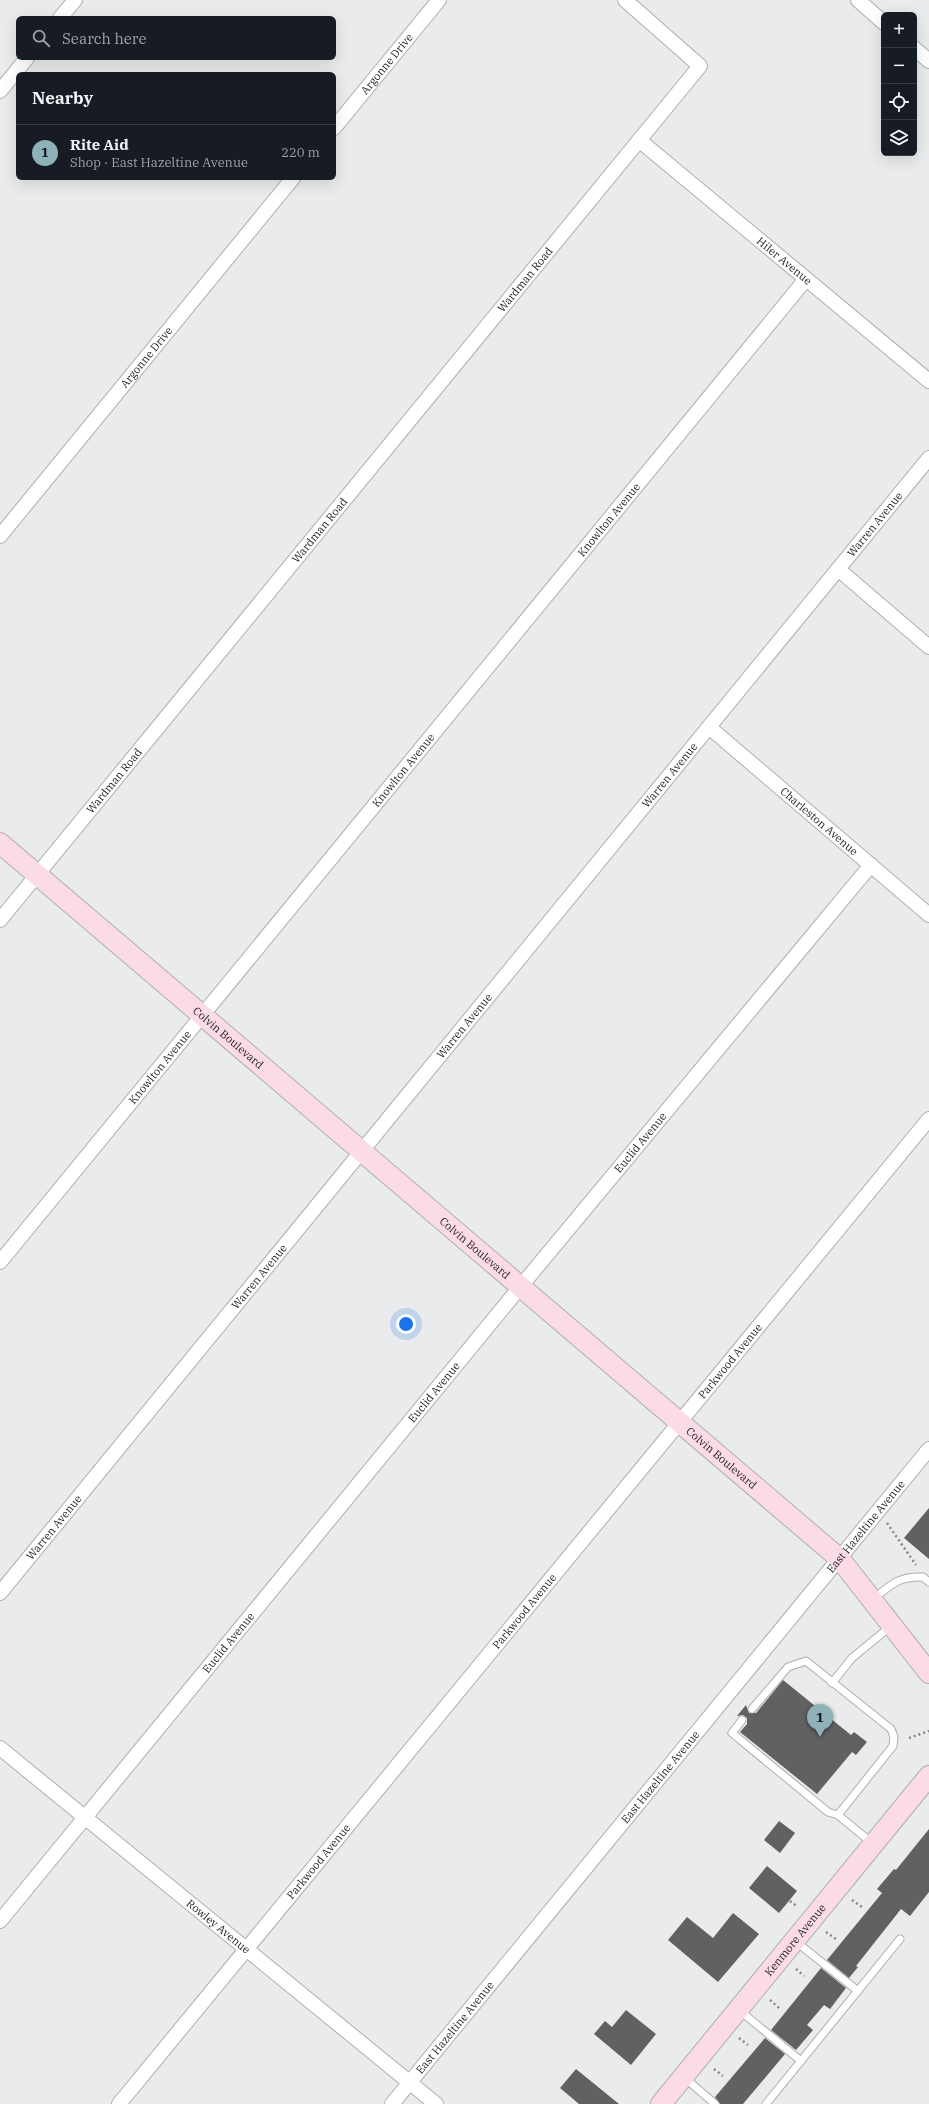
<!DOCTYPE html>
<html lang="en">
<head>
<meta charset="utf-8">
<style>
	:root { --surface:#171b24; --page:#242831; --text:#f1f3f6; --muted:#9ea1a6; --line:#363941; --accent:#8fb2b9 }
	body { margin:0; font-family:"IBM Plex Serif",serif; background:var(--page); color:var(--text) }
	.controls { position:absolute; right:12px; top:12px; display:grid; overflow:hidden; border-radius:6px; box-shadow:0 4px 16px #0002 }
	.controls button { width:36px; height:36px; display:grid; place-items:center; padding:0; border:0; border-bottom:1px solid var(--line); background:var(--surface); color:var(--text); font:20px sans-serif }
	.you { position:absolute; left:406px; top:1324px; width:14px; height:14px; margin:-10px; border:3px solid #fff; border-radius:50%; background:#1a73e8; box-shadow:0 0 0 6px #1a73e833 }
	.badge { display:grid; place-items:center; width:26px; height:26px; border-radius:50%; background:var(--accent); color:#111; font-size:13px; font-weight:700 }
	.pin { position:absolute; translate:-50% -33px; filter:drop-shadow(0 1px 2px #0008) }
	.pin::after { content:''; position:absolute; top:21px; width:14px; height:12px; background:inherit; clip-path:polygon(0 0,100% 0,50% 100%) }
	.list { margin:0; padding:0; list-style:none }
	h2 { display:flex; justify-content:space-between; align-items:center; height:52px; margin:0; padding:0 16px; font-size:17px }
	h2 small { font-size:13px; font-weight:400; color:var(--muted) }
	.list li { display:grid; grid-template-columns:26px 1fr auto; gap:12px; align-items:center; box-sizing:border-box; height:56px; padding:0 16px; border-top:1px solid var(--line) }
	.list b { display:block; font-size:15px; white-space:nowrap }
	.list p { margin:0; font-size:13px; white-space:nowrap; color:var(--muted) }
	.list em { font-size:13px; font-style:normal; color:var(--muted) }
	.icon { flex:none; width:22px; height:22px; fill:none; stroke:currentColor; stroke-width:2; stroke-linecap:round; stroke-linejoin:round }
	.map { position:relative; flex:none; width:929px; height:2104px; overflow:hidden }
	.search { position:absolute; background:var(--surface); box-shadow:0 4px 16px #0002; left:16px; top:16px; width:320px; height:44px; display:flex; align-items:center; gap:10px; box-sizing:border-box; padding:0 14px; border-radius:6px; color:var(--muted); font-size:15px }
	.panel { position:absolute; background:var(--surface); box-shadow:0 4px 16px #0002; left:16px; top:72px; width:320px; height:108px; border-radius:6px }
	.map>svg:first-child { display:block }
	.building { fill:#616162 }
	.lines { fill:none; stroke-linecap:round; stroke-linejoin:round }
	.lane-casing { stroke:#adaeaf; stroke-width:9 }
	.street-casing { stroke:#adaeaf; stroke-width:16 }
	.secondary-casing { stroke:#adaeaf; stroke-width:22 }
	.path { stroke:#868787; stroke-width:2.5; stroke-dasharray:2 3; stroke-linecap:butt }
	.lane { stroke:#fff; stroke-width:7 }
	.street { stroke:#fff; stroke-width:14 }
	.secondary { stroke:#fcdce4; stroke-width:20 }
	.labels { text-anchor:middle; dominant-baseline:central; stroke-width:4; stroke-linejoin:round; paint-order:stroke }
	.street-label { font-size:11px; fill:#1f1f1f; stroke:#fff }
</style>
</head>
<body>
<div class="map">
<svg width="929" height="2104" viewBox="0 0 929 2104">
	<rect width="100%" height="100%" fill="#eaebec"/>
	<g class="building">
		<polygon points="929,1508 929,1559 904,1538"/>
		<polygon points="783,1680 851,1735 854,1732 867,1742 856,1755 852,1752 817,1794 740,1732 747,1724 747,1718 743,1715 737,1716 746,1705 749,1713 756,1713"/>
		<polygon points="779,1821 795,1833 780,1853 764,1840"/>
		<polygon points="929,1829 929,1892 910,1916 901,1909 856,1966 858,1967 849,1978 827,1960 882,1893 877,1889 894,1869 896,1870"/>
		<polygon points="767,1866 797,1891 779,1913 749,1888"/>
		<polygon points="733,1913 759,1934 718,1982 668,1940 687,1917 713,1938"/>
		<polygon points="821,1968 846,1988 830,2009 824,2005 807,2025 813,2030 796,2050 771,2030"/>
		<polygon points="626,2010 656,2034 631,2065 594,2034 605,2021 612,2027"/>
		<polygon points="765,2038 785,2054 743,2104 720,2104 715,2097"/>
		<polygon points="576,2069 619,2104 579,2104 560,2088"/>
	</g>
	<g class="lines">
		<g class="lane-casing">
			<g id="lane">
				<path d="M872,1600C891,1585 898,1576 923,1577L929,1582"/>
				<polyline points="832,1683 852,1658 891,1626"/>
				<polyline points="752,1709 788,1667 806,1661 891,1729 894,1737 893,1746 838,1815"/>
				<polyline points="742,1720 732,1733 828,1812 838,1815 872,1843"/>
				<polyline points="795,1941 858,1991"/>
				<polyline points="739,2010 801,2061"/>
				<polyline points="685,2078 715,2104"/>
				<polyline points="766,2104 900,1939"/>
			</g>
		</g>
		<g class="street-casing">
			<g id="street">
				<polyline points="858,0 884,23"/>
				<polyline points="60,18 75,0"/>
				<polyline points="914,48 929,61"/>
				<polyline points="0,91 27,58"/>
				<path id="s1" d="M334,128L439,0"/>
				<path id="s2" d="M639,140L929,381"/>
				<path id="s3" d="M0,536L293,178"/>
				<polyline points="838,569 929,647"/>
				<path id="s4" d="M709,727L929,915"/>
				<path id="s5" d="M0,920L700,66L625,0"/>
				<path id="s6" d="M0,1262L806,279"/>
				<path id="s7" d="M0,1593L929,458"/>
				<path id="s8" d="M0,1748L436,2104"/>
				<path id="s9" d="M0,1921L521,1286L871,865"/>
				<path id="s10" d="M119,2104L929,1119"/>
				<path id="s11" d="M392,2104L929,1449"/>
			</g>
		</g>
		<g class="secondary-casing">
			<g id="secondary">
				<path id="s12" d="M0,843L840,1559L929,1673"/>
				<path id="s13" d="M661,2104L929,1776"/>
			</g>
		</g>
		<g class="path">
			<polyline points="887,1523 916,1565"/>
			<polyline points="909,1738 929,1731"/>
			<polyline points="852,1900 862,1907"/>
			<polyline points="790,1901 798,1907"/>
			<polyline points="826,1932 836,1939"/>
			<polyline points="796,1969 804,1976"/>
			<polyline points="770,2000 779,2008"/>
			<polyline points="739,2038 748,2045"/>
			<polyline points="714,2069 723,2076"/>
		</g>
		<use href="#lane" class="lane"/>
		<use href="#street" class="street"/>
		<use href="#secondary" class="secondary"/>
	</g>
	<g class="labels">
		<g class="street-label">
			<text stroke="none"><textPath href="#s1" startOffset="83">Argonne Drive</textPath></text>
			<text stroke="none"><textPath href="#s2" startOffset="189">Hiler Avenue</textPath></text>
			<text stroke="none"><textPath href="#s5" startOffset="828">Wardman Road</textPath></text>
			<text stroke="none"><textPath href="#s3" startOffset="231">Argonne Drive</textPath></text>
			<text stroke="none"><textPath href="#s6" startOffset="960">Knowlton Avenue</textPath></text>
			<text stroke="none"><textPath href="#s7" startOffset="1381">Warren Avenue</textPath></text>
			<text stroke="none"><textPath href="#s5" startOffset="504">Wardman Road</textPath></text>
			<text stroke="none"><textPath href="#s6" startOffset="636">Knowlton Avenue</textPath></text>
			<text stroke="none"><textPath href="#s7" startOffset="1057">Warren Avenue</textPath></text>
			<text stroke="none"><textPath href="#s5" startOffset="180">Wardman Road</textPath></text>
			<text stroke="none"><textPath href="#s4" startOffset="145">Charleston Avenue</textPath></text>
			<text stroke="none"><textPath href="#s7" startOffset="733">Warren Avenue</textPath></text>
			<text stroke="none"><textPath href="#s12" startOffset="300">Colvin Boulevard</textPath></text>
			<text stroke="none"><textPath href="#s6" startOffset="252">Knowlton Avenue</textPath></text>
			<text stroke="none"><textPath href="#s9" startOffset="1008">Euclid Avenue</textPath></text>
			<text stroke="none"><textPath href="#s12" startOffset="624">Colvin Boulevard</textPath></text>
			<text stroke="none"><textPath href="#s7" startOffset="409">Warren Avenue</textPath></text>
			<text stroke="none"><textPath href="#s10" startOffset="962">Parkwood Avenue</textPath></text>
			<text stroke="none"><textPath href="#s9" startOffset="684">Euclid Avenue</textPath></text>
			<text stroke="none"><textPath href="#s12" startOffset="948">Colvin Boulevard</textPath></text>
			<text stroke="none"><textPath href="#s11" startOffset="747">East Hazeltine Avenue</textPath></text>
			<text stroke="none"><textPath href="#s7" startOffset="85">Warren Avenue</textPath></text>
			<text stroke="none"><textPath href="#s10" startOffset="638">Parkwood Avenue</textPath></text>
			<text stroke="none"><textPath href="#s9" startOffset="360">Euclid Avenue</textPath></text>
			<text stroke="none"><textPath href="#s11" startOffset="423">East Hazeltine Avenue</textPath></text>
			<text stroke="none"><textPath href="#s10" startOffset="314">Parkwood Avenue</textPath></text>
			<text stroke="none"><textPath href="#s8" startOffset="282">Rowley Avenue</textPath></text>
			<text stroke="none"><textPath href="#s13" startOffset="212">Kenmore Avenue</textPath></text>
			<text stroke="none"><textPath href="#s11" startOffset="99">East Hazeltine Avenue</textPath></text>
		</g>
	</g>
</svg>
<div class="controls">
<button>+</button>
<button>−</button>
<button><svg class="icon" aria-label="locate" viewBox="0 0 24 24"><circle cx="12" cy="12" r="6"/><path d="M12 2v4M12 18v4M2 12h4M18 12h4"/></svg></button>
<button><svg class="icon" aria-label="layers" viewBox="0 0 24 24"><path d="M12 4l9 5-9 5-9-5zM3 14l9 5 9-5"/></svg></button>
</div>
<div class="you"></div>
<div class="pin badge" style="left:820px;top:1737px">1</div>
<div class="search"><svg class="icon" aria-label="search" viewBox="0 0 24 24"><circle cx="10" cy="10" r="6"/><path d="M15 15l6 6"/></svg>Search here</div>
<section class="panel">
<h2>Nearby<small></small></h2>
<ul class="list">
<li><span class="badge">1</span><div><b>Rite Aid</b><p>Shop · East Hazeltine Avenue</p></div><em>220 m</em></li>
</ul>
</section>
</div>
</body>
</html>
